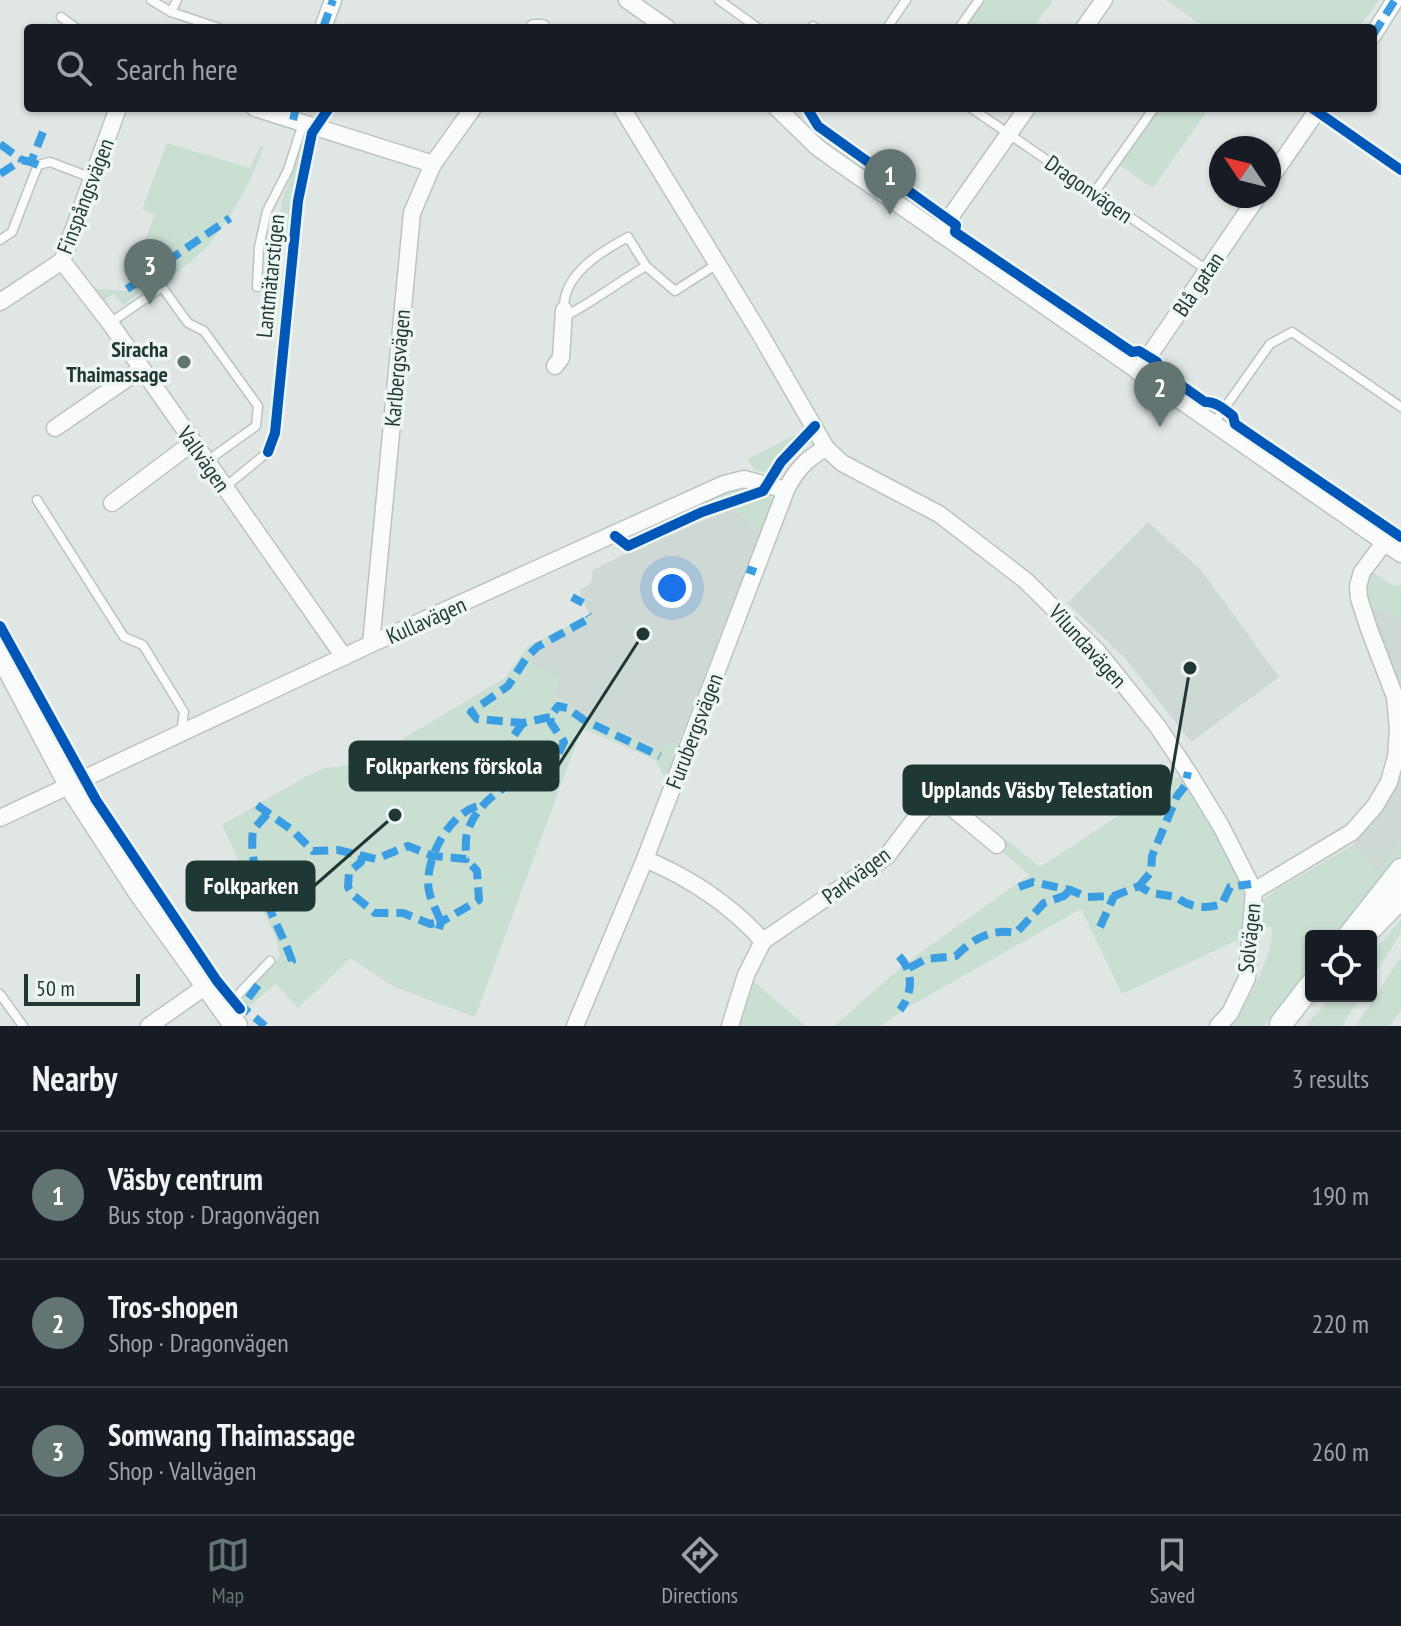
<!DOCTYPE html>
<html lang="en">
<head>
<meta charset="utf-8">
<style>
	:root { --surface:#171b24; --page:#242831; --text:#f1f3f6; --muted:#9ea1a6; --line:#363941; --accent:#637572 }
	body { margin:0; font-family:"PT Sans Narrow",sans-serif; background:var(--page); color:var(--text) }
	.controls { position:absolute; right:24px; bottom:24px; display:grid; overflow:hidden; border-radius:8px; box-shadow:0 2px 6px #0004 }
	.controls button { width:72px; height:72px; display:grid; place-items:center; padding:0; border:0; border-bottom:2px solid var(--line); background:var(--surface); color:var(--text); font:40px sans-serif }
	.compass { position:absolute; left:1209px; top:136px; width:72px; height:72px; border-radius:50%; background:var(--surface); box-shadow:0 2px 6px #0004; rotate:305deg }
	.scale { position:absolute; left:24px; bottom:20px; width:116px; box-sizing:border-box; padding-left:8px; border:4px solid #1f3835; border-top:0; font-size:22px; line-height:28px; white-space:nowrap; color:#1f3835; -webkit-text-stroke:6px #eef6f3; paint-order:stroke }
	.you { position:absolute; left:672px; top:588px; width:28px; height:28px; margin:-20px; border:6px solid #fff; border-radius:50%; background:#1a73e8; box-shadow:0 0 0 12px #1a73e833 }
	.badge { display:grid; place-items:center; width:52px; height:52px; border-radius:50%; background:var(--accent); color:#fff; font-size:26px; font-weight:700 }
	.pin { position:absolute; translate:-50% -66px; filter:drop-shadow(0 2px 4px #0008) }
	.pin::after { content:''; position:absolute; top:42px; width:28px; height:24px; background:inherit; clip-path:polygon(0 0,100% 0,50% 100%) }
	.list { margin:0; padding:0; list-style:none }
	h2 { display:flex; justify-content:space-between; align-items:center; height:104px; margin:0; padding:0 32px; font-size:34px }
	h2 small { font-size:26px; font-weight:400; color:var(--muted) }
	.list li { display:grid; grid-template-columns:52px 1fr auto; gap:24px; align-items:center; box-sizing:border-box; height:128px; padding:0 32px; border-top:2px solid var(--line) }
	.list b { display:block; font-size:30px; white-space:nowrap }
	.list p { margin:0; font-size:26px; white-space:nowrap; color:var(--muted) }
	.list em { font-size:26px; font-style:normal; color:var(--muted) }
	.icon { flex:none; width:44px; height:44px; fill:none; stroke:currentColor; stroke-width:2; stroke-linecap:round; stroke-linejoin:round }
	.map { position:relative; flex:none; width:1401px; height:1026px; overflow:hidden }
	.search { position:absolute; background:var(--surface); box-shadow:0 2px 6px #0004; left:24px; right:24px; top:24px; height:88px; display:flex; align-items:center; gap:20px; box-sizing:border-box; padding:0 28px; border-radius:8px; color:var(--muted); font-size:30px }
	.sheet { height:488px; background:var(--surface) }
	nav { display:flex; justify-content:space-around; align-items:center; box-sizing:border-box; height:112px; border-top:2px solid var(--line); background:var(--surface); font-size:22px; color:var(--muted) }
	nav a { display:grid; justify-items:center; gap:4px }
	nav .on { color:var(--accent) }
	.map>svg:first-child { display:block }
	.built { fill:#ced8d4 }
	.green { fill:#c9dfd2 }
	.lines { fill:none; stroke-linecap:round; stroke-linejoin:round }
	.lane-casing { stroke:#bdc3c1; stroke-width:11 }
	.street-casing { stroke:#bdc3c1; stroke-width:19 }
	.secondary-casing { stroke:#bdc4c2; stroke-width:25 }
	.lane { stroke:#fafbfb; stroke-width:8 }
	.street { stroke:#fafbfb; stroke-width:16 }
	.secondary { stroke:#fafbfb; stroke-width:22 }
	.quiet { stroke:#3c9ee2; stroke-width:8; stroke-dasharray:16 8; stroke-linecap:butt }
	.cycleway-casing { stroke:#eef6f3; stroke-width:15 }
	.cycleway { stroke:#0057b8; stroke-width:10 }
	.poi-dot { fill:#637572; stroke:#eef6f3; stroke-width:3 }
	.labels { text-anchor:middle; dominant-baseline:central; stroke-width:7; stroke-linejoin:round; paint-order:stroke }
	.street-label { font-size:22px; fill:#1f3835; stroke:#eef6f3 }
	.poi-label { font-size:22px; font-weight:bold; fill:#1f3835; stroke:#eef6f3; text-anchor:end }
	.leader { fill:none; stroke:#1f3835; stroke-width:3 }
	.callout-dot { fill:#1f3835; stroke:#eef6f3; stroke-width:3 }
	.callout { fill:#1f3835; stroke:#1f3835; stroke-width:3 }
	.callout-label { font-size:24px; text-anchor:middle; font-weight:bold; fill:#fff }
</style>
</head>
<body>
<div class="map">
<svg width="1401" height="1026" viewBox="0 0 1401 1026">
	<rect width="100%" height="100%" fill="#e0e6e4"/>
	<g class="built">
		<polygon points="731,509 761,530 679,742 658,748 587,717 555,696 527,660 538,648 592,620 579,591 591,583 593,570 658,538"/>
		<polygon points="1148,522 1201,570 1279,677 1191,742 1126,659 1067,603"/>
		<polygon points="1367,605 1401,618 1401,695"/>
		<polygon points="1401,767 1401,842 1378,872 1353,845 1388,800 1398,782"/>
	</g>
	<g class="green">
		<polygon points="979,0 1053,0 1033,28 959,28"/>
		<polygon points="1166,0 1379,0 1359,28 1206,28"/>
		<polygon points="1154,108 1209,108 1153,188 1116,163"/>
		<polygon points="307,132 292,198 287,240 277,239 282,201"/>
		<path d="M167,143L250,168L260,146H264C255,175 227,226 206,248C194,260 180,269 167,280L163,275L123,305L113,294L104,301L96,289L127,291L155,214L142,210Z"/>
		<polygon points="810,427 778,459 768,473 754,470 748,459"/>
		<polygon points="737,487 759,488 700,509 653,529 651,525"/>
		<polygon points="767,494 773,500 761,530 731,509"/>
		<path d="M1373,572L1393,586L1401,585V618L1367,605C1363,591 1365,584 1373,572Z"/>
		<polygon points="590,615 592,620 538,648 528,660 560,680 555,697 587,717 658,748 679,742 666,779 655,760 582,728 475,1017 392,986 351,958 298,1008 276,984 247,1008 242,1000 280,956 275,936 222,825 309,775 325,768 360,764 505,678 528,646"/>
		<polygon points="1182,774 1218,829 1244,886 1243,893 1249,899 1246,936 1122,994 1081,909 910,1006 880,1026 834,1026 906,963 1029,875 999,849 1007,840 1040,867"/>
		<path d="M1401,842V861L1342,936H1311V972L1264,1026H1231C1246,1006 1277,949 1271,926L1259,929L1260,903L1277,889L1353,845L1378,872Z"/>
		<polygon points="1401,920 1401,933 1371,980 1371,954"/>
		<polygon points="1401,957 1401,1011 1389,1026 1356,1026"/>
		<polygon points="751,979 806,1026 736,1026"/>
		<polygon points="1333,996 1361,996 1342,1026 1305,1026"/>
	</g>
	<g class="lines">
		<g class="lane-casing">
			<g id="lane">
				<polyline points="151,0 171,12"/>
				<polyline points="177,0 171,12 219,28"/>
				<polyline points="719,0 758,28"/>
				<polyline points="61,17 76,28"/>
				<polyline points="813,26 816,28"/>
				<polyline points="887,28 906,0"/>
				<polyline points="959,28 979,0"/>
				<polyline points="971,108 1207,270"/>
				<polyline points="1094,193 1154,108"/>
				<polyline points="0,240 12,232 38,165 50,162 92,178"/>
				<path d="M646,266L628,237C600,252 562,275 564,310L571,313C597,299 620,281 646,266L675,291L717,264"/>
				<polyline points="257,287 259,247 267,211 288,170 303,123"/>
				<polyline points="110,323 162,287 188,323 204,331 258,406 256,426 207,461"/>
				<polyline points="1214,423 1270,344 1292,332 1401,407"/>
				<polyline points="225,487 268,452"/>
				<polyline points="37,500 124,637 143,645 184,712 181,732"/>
				<polyline points="0,994 23,1026"/>
				<polyline points="224,1006 237,996 270,961"/>
			</g>
		</g>
		<g class="street-casing">
			<g id="street">
				<polyline points="627,0 667,28"/>
				<polyline points="323,28 333,0"/>
				<polyline points="534,28 542,28"/>
				<polyline points="1084,28 1104,0"/>
				<polyline points="1373,35 1395,0"/>
				<polyline points="255,108 433,164"/>
				<polyline points="622,108 759,332 826,448 842,463 939,514 1025,580 1097,651 1158,727 1188,772 1221,826 1254,891 1247,978 1230,1013 1218,1026"/>
				<polyline points="777,108 817,147 835,160 1401,554"/>
				<polyline points="1269,180 1319,108"/>
				<polyline points="939,233 1027,108"/>
				<polyline points="62,261 110,323 344,657"/>
				<polyline points="0,302 62,261 118,108"/>
				<polyline points="555,366 561,358 564,310"/>
				<polyline points="1138,372 1258,196"/>
				<polyline points="55,428 141,369"/>
				<polyline points="112,503 192,443"/>
				<polyline points="371,644 412,213 433,164 473,108"/>
				<polyline points="0,818 371,644 724,484 744,479 786,490"/>
				<path d="M645,859C690,878 730,904 763,941"/>
				<polyline points="1254,891 1352,832 1375,806 1389,782 1396,757 1398,729 1395,697 1369,629 1359,598 1358,586 1362,572 1384,543"/>
				<polyline points="149,1026 206,986"/>
				<path d="M575,1026L645,859L786,490C796,470 806,459 826,448"/>
				<polyline points="730,1026 746,975 763,941 887,856 918,815 938,796 997,845"/>
			</g>
		</g>
		<g class="secondary-casing">
			<g id="secondary">
				<polyline points="0,652 70,785 139,891 236,1026"/>
				<polyline points="1373,926 1401,897"/>
				<polyline points="1349,936 1401,870"/>
				<polyline points="1281,1024 1311,985"/>
			</g>
		</g>
		<use href="#lane" class="lane"/>
		<use href="#street" class="street"/>
		<use href="#secondary" class="secondary"/>
		<g class="quiet">
			<polyline points="323,28 333,0"/>
			<polyline points="1373,35 1395,0"/>
			<polyline points="293,120 296,108"/>
			<polyline points="0,144 22,160"/>
			<polyline points="38,165 31,162 43,132"/>
			<polyline points="0,174 22,160 31,162"/>
			<polyline points="127,289 230,218"/>
			<polyline points="747,569 756,572"/>
			<polyline points="572,597 583,603"/>
			<polyline points="550,717 523,723 477,719 471,712 508,686 527,657 537,647 590,618 588,615"/>
			<polyline points="677,749 685,753"/>
			<path d="M515,780C503,751 504,748 523,723"/>
			<path d="M257,805L292,830L313,851L338,850L376,859L408,846L433,856L466,859C466,851 465,841 467,833C479,794 520,778 554,763L564,742L551,723L550,717L558,706L567,708L584,720L660,756"/>
			<path d="M267,814L253,830C247,878 277,918 292,961L290,963"/>
			<path d="M362,856L361,862L349,872L348,887L353,895L375,913H403L430,924L441,922C437,912 431,901 429,891C423,861 450,810 482,805"/>
			<polyline points="1139,886 1151,872 1152,856 1177,796 1185,786 1188,772"/>
			<path d="M1019,887L1033,882L1070,890L1087,897L1114,896L1139,886L1151,893L1177,897C1189,908 1207,909 1222,904L1230,887L1251,884"/>
			<polyline points="1100,927 1114,896"/>
			<polyline points="439,929 441,922 479,900 477,871 466,859"/>
			<path d="M899,956C914,972 913,993 900,1010"/>
			<path d="M909,968L926,959L956,956C972,939 992,928 1016,933L1044,903L1064,896L1070,890"/>
			<polyline points="258,985 240,1009 246,1010 265,1026"/>
		</g>
		<g class="cycleway-casing">
			<g id="cycleway">
				<path d="M807,108L818,126L956,225L955,232L1132,352L1139,351L1157,362L1161,371L1205,402C1216,401 1225,410 1233,416L1235,424L1401,537"/>
				<polyline points="1312,108 1401,170"/>
				<polyline points="268,452 275,433 298,201 312,133 329,108"/>
				<polyline points="615,536 628,546 702,512 763,491 781,462 815,426"/>
				<polyline points="0,626 96,800 217,981 240,1009"/>
			</g>
		</g>
		<use href="#cycleway" class="cycleway"/>
	</g>
	<circle class="poi-dot" cx="184" cy="362" r="8"/>
	<g class="labels">
		<g class="street-label">
			<text transform="translate(1089 189) rotate(35)">Dragonvägen</text>
			<text transform="translate(85 196) rotate(-69)">Finspångsvägen</text>
			<text transform="translate(270 276) rotate(-84)">Lantmätarstigen</text>
			<text transform="translate(1198 284) rotate(-56)">Blå gatan</text>
			<text transform="translate(397 368) rotate(-85)">Karlbergsvägen</text>
			<text transform="translate(204 459) rotate(55)">Vallvägen</text>
			<text transform="translate(426 620) rotate(-24)">Kullavägen</text>
			<text transform="translate(1088 646) rotate(48)">Vilundavägen</text>
			<text transform="translate(694 731) rotate(-69)">Furubergsvägen</text>
			<text transform="translate(856 875) rotate(-37)">Parkvägen</text>
			<text transform="translate(1249 938) rotate(-84)">Solvägen</text>
		</g>
		<g class="poi-label">
			<text x="168" y="349">Siracha<tspan x="168" dy="25">Thaimassage</tspan></text>
		</g>
	</g>
	<path class="leader" d="M643 634L558 766M1190 668L1169 790M395 815L314 886"/>
	<g class="callout-dot">
		<circle cx="643" cy="634" r="8"/>
		<circle cx="1190" cy="668" r="8"/>
		<circle cx="395" cy="815" r="8"/>
	</g>
	<g class="callout">
		<rect x="350" y="742" width="208" height="48" rx="8"/>
		<rect x="904" y="766" width="265" height="48" rx="8"/>
		<rect x="187" y="862" width="127" height="48" rx="8"/>
	</g>
	<g class="callout-label">
		<text x="454" y="774">Folkparkens förskola</text>
		<text x="1037" y="798">Upplands Väsby Telestation</text>
		<text x="251" y="894">Folkparken</text>
	</g>
</svg>
<div class="controls">
<button><svg class="icon" aria-label="locate" viewBox="0 0 24 24"><circle cx="12" cy="12" r="6"/><path d="M12 2v4M12 18v4M2 12h4M18 12h4"/></svg></button>
</div>
<svg class="compass" viewBox="-18 -18 36 36"><path d="M0-13l5 13h-10z" fill="#e53935"/><path d="M0 13l5-13h-10z" fill="#9ea1a6"/></svg>
<div class="scale">50 m</div>
<div class="you"></div>
<div class="pin badge" style="left:890px;top:215px">1</div>
<div class="pin badge" style="left:1160px;top:427px">2</div>
<div class="pin badge" style="left:150px;top:305px">3</div>
<div class="search"><svg class="icon" aria-label="search" viewBox="0 0 24 24"><circle cx="10" cy="10" r="6"/><path d="M15 15l6 6"/></svg>Search here</div>
</div>
<section class="sheet">
<h2>Nearby<small>3 results</small></h2>
<ul class="list">
<li><span class="badge">1</span><div><b>Väsby centrum</b><p>Bus stop · Dragonvägen</p></div><em>190 m</em></li>
<li><span class="badge">2</span><div><b>Tros-shopen</b><p>Shop · Dragonvägen</p></div><em>220 m</em></li>
<li><span class="badge">3</span><div><b>Somwang Thaimassage</b><p>Shop · Vallvägen</p></div><em>260 m</em></li>
</ul>
</section>
<nav>
<a class="on"><svg class="icon" aria-label="map" viewBox="0 0 24 24"><path d="M3 6l6-2 6 2 6-2v14l-6 2-6-2-6 2zM9 4v14M15 6v14"/></svg>Map</a>
<a><svg class="icon" aria-label="directions" viewBox="0 0 24 24"><path d="M12 3l9 9-9 9-9-9zM9 14v-3h6M13 9l2 2-2 2"/></svg>Directions</a>
<a><svg class="icon" aria-label="saved" viewBox="0 0 24 24"><path d="M7 4h10v16l-5-4-5 4z"/></svg>Saved</a>
</nav>
</body>
</html>
